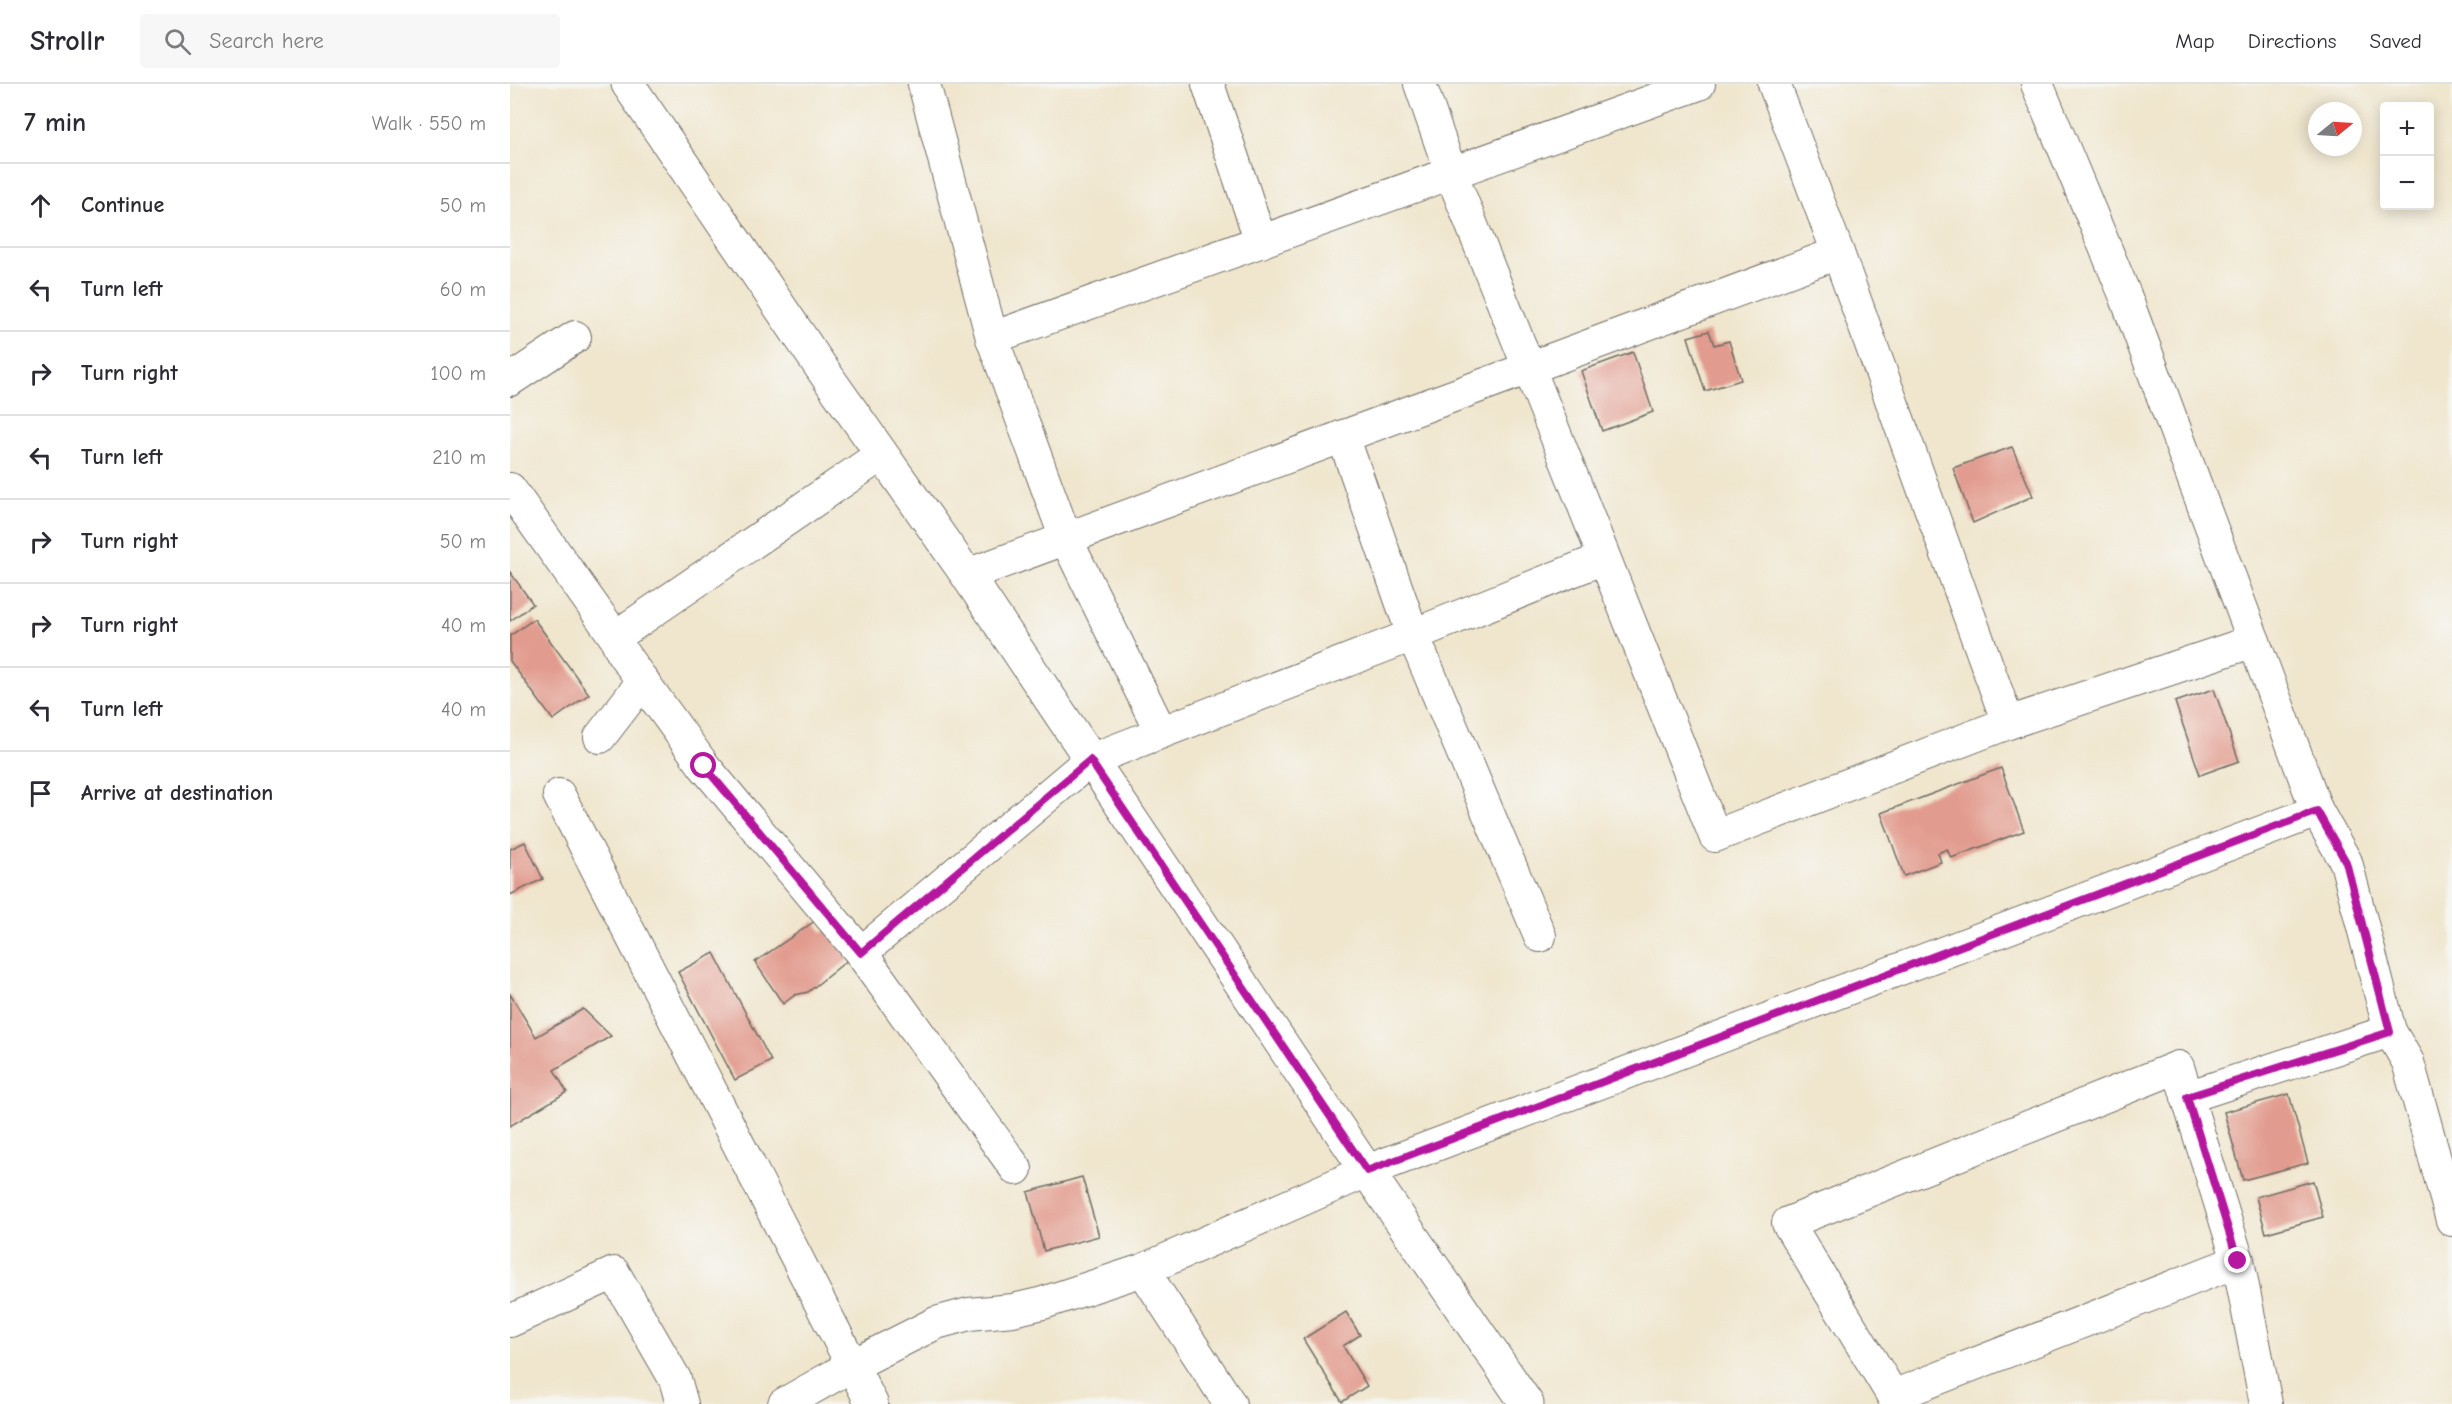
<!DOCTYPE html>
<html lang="en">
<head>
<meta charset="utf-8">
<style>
	:root { --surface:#fff; --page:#f7f7f7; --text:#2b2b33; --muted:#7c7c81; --line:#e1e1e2 }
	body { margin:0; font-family:"Comic Neue",sans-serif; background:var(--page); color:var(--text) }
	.controls { position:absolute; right:18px; top:18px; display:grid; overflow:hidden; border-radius:6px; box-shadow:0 3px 15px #0003 }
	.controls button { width:54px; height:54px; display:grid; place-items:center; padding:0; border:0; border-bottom:2px solid var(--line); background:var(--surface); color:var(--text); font:30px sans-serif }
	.compass { position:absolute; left:1798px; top:18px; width:54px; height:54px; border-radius:50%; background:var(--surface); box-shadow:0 3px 15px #0003; rotate:72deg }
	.stop { position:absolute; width:18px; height:18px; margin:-14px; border:4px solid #b5179e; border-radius:50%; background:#fff }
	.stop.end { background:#b5179e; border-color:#fff; box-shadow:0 2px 6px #0008 }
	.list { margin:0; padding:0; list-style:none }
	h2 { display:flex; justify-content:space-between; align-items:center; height:78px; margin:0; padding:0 24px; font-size:26px }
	h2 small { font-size:20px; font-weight:400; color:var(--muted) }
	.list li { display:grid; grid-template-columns:39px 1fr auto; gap:18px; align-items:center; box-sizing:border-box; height:84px; padding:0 24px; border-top:2px solid var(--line) }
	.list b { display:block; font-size:22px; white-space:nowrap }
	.list em { font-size:20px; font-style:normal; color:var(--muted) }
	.icon { flex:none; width:33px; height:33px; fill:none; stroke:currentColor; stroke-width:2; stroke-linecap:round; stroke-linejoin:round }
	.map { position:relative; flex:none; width:1942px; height:1320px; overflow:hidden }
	header { display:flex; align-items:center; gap:36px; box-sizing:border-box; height:84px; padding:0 30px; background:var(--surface); border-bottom:2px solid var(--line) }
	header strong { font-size:28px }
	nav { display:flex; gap:33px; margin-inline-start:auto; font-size:21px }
	.search { width:420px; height:54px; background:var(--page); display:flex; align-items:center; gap:15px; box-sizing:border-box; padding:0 21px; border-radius:6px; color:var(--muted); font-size:22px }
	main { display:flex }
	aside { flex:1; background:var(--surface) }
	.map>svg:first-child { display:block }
	.building { fill:#e29c8f }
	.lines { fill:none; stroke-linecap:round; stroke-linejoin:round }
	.minor-casing { stroke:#706c64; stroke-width:34 }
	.major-casing { stroke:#706c64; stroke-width:35 }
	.minor { stroke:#fff; stroke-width:32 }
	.major { stroke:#fff; stroke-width:33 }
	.route { stroke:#b5179e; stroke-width:8 }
</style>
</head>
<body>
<header>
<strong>Strollr</strong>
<div class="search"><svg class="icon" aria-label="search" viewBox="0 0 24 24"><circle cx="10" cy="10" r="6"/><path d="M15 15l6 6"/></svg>Search here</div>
<nav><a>Map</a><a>Directions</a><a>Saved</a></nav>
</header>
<main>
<aside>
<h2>7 min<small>Walk · 550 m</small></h2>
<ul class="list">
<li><svg class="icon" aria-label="ahead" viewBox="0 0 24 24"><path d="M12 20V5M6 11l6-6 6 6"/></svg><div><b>Continue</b></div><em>50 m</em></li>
<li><svg class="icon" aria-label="left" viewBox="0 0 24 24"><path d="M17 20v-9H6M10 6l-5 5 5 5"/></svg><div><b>Turn left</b></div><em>60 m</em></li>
<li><svg class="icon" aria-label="right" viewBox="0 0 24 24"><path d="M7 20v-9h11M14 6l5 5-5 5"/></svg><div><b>Turn right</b></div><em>100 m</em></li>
<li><svg class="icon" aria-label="left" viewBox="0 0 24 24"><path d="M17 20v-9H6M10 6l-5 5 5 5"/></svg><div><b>Turn left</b></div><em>210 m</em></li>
<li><svg class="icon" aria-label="right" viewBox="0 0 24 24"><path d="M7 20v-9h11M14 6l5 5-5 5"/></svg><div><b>Turn right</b></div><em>50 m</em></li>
<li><svg class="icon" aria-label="right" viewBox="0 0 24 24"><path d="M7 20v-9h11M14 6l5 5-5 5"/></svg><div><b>Turn right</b></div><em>40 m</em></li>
<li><svg class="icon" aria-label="left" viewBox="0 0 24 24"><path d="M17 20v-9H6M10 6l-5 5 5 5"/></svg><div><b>Turn left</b></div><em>40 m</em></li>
<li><svg class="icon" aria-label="arrive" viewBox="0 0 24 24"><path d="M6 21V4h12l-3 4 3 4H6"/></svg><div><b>Arrive at destination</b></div></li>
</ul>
</aside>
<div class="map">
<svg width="1942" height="1320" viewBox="0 0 1942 1320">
	<rect width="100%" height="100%" fill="#f6f6f2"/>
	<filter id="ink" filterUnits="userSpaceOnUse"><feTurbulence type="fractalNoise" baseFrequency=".0167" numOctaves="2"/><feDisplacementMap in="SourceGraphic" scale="12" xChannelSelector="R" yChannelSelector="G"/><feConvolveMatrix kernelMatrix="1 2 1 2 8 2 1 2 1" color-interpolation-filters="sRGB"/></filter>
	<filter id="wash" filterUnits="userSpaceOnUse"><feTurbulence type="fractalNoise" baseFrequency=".008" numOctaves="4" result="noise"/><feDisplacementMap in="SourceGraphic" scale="24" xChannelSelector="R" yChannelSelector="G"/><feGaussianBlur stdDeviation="1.35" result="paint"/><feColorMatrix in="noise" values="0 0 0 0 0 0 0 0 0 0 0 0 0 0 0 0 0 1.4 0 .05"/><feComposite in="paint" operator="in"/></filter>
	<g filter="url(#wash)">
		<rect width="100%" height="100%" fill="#f0e6ce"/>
		<g id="blocks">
			<g class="building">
				<polygon points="1199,247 1204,261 1219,257 1231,296 1195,307 1178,253"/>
				<polygon points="1123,268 1143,328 1092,347 1071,287"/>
				<polygon points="1502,363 1523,412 1463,439 1443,384"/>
				<polygon points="0,488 23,520 0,537"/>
				<polygon points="24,535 79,610 43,636 0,577 0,552"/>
				<polygon points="1704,605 1729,677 1690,691 1665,618"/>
				<polygon points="1491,684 1514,747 1441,774 1437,765 1428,769 1431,778 1394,792 1371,729"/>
				<polygon points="15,758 33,795 0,811 0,765"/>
				<polygon points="305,837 312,848 317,847 339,875 298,908 285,911 273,920 245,878"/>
				<polygon points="204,869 261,977 225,996 168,888"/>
				<polygon points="0,910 26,953 73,925 101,952 44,986 57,1008 0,1042"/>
				<polygon points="1779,1010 1798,1079 1733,1096 1714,1028"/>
				<polygon points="572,1093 589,1152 534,1167 518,1108"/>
				<polygon points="1803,1097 1813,1133 1756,1149 1746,1113"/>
				<polygon points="836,1228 850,1251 833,1262 857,1302 832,1318 793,1255"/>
			</g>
		</g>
	</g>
	<g filter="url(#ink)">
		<use href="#blocks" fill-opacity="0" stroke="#706c64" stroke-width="1.5"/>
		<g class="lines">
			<g class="minor-casing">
				<g id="minor">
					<polyline points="414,0 482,254 556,455 651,648"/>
					<polyline points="698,0 751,158"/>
					<polyline points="910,0 941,89 1019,284 1328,169"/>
					<polyline points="1264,0 1328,169 1498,639"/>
					<polyline points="1527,0 1615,211 1807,727 1836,778 1880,947 1898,978 1942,1136"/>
					<polyline points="482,254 1189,0"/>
					<polyline points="0,296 65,253"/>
					<polyline points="833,352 903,551 1030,852"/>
					<polyline points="0,405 105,553 113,570 194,682 351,869 580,676 903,551 1094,474"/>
					<polyline points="457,491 1019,284 1205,752 1498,639 1744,557"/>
					<polyline points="105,553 371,371"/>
					<polyline points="90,653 133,597"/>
					<polyline points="49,711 362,1320"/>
					<polyline points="351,869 506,1085"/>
					<polyline points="1677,1013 1880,947"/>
					<polyline points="633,1186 720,1320"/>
					<polyline points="0,1237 104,1189 165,1295 172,1320"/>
					<polyline points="1383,1312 1278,1139 1668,983 1728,1177"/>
					<polyline points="274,1320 341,1282 426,1239 459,1230 503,1226 533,1219 633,1186 857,1087 1807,727"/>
					<polyline points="1388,1320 1383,1312 1728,1177 1756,1320"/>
				</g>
			</g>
			<g class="major-casing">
				<polyline id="major" points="118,0 321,298 457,491 857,1087 1017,1320"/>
			</g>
			<use href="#minor" class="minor"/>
			<use href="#major" class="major"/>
		</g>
	</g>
	<g class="lines" filter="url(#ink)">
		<polyline class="route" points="194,682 351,869 580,676 857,1087 1807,727 1836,778 1880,948 1677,1013 1728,1177"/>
	</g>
</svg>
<div class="controls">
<button>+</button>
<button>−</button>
</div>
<svg class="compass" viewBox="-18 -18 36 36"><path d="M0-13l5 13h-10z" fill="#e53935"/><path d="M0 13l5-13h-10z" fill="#7c7c81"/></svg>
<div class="stop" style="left:194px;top:682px"></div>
<div class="stop end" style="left:1728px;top:1177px"></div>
</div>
</main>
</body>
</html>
